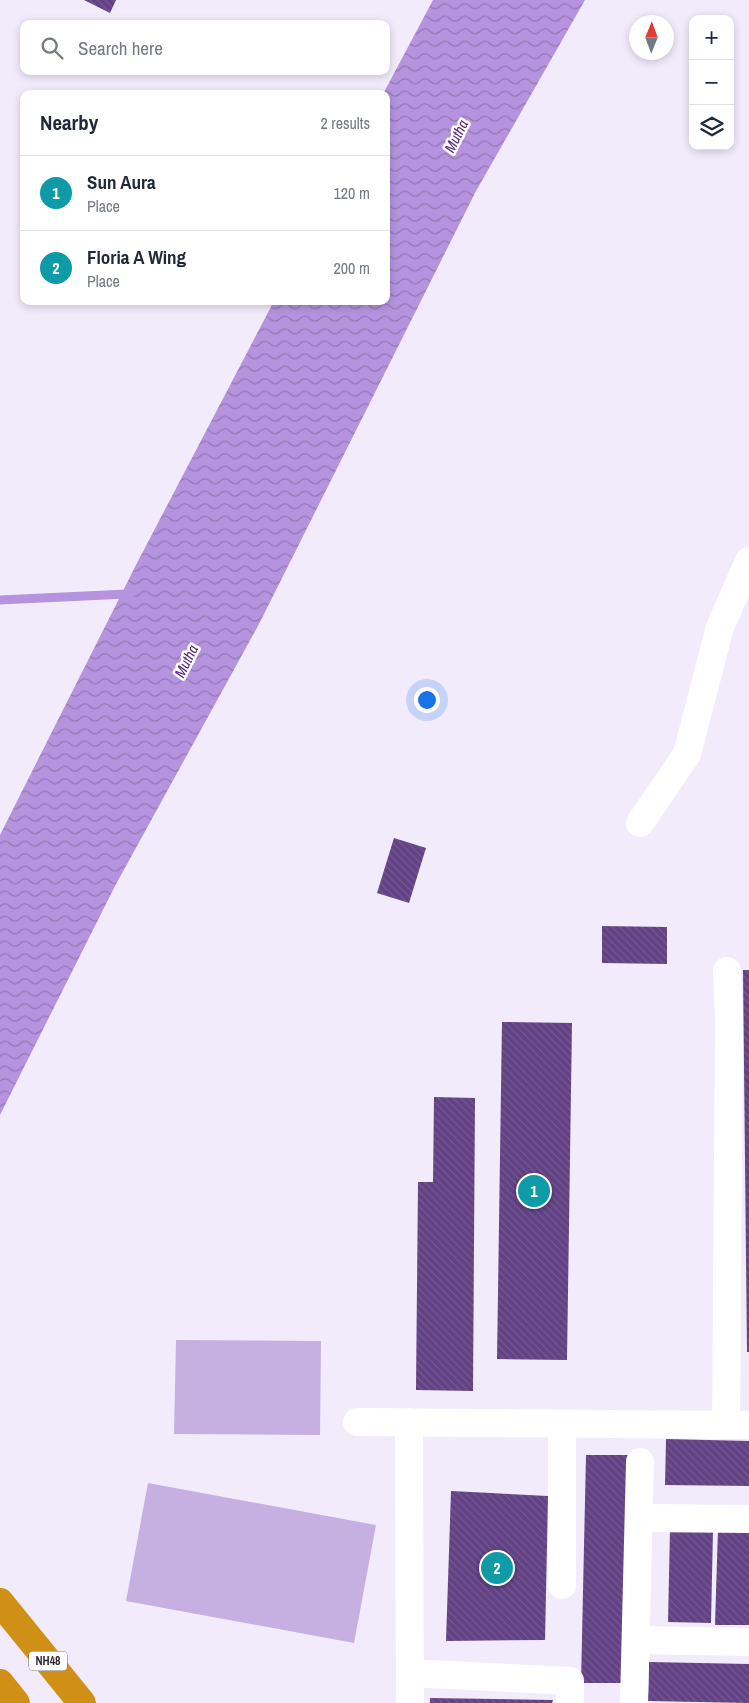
<!DOCTYPE html>
<html lang="en">
<head>
<meta charset="utf-8">
<style>
	:root { --surface:#fff; --page:#f6f6f7; --text:#1f2937; --muted:#747a83; --line:#e0e1e3; --accent:#2563eb }
	body { margin:0; font-family:"Archivo Narrow",sans-serif; background:var(--page); color:var(--text) }
	.controls { position:absolute; right:15px; top:15px; display:grid; overflow:hidden; border-radius:10px; box-shadow:0 2px 8px #0003 }
	.controls button { width:45px; height:45px; display:grid; place-items:center; padding:0; border:0; border-bottom:1px solid var(--line); background:var(--surface); color:var(--text); font:25px sans-serif }
	.compass { position:absolute; left:629px; top:15px; width:45px; height:45px; border-radius:50%; background:var(--surface); box-shadow:0 2px 8px #0003; rotate:1deg }
	.you { position:absolute; left:426px; top:699px; width:18px; height:18px; margin:-12px; border:4px solid #fff; border-radius:50%; background:#1a73e8; box-shadow:0 0 0 8px #1a73e833 }
	.badge { display:grid; place-items:center; width:32px; height:32px; border-radius:50%; background:var(--accent); color:#fff; font-size:16px; font-weight:700 }
	.pin { position:absolute; translate:-50% -50%; border:2px solid #fff; box-shadow:0 1px 5px #0006 }
	.list { margin:0; padding:0; list-style:none }
	h2 { display:flex; justify-content:space-between; align-items:center; height:65px; margin:0; padding:0 20px; font-size:21px }
	h2 small { font-size:16px; font-weight:400; color:var(--muted) }
	.list li { display:grid; grid-template-columns:32px 1fr auto; gap:15px; align-items:center; box-sizing:border-box; height:75px; padding:0 20px; border-top:1px solid var(--line) }
	.list b { display:block; font-size:19px; white-space:nowrap }
	.list p { margin:0; font-size:16px; white-space:nowrap; color:var(--muted) }
	.list em { font-size:16px; font-style:normal; color:var(--muted) }
	.icon { flex:none; width:28px; height:28px; fill:none; stroke:currentColor; stroke-width:2; stroke-linecap:round; stroke-linejoin:round }
	.map { position:relative; flex:none; width:749px; height:1703px; overflow:hidden }
	.search { position:absolute; background:var(--surface); box-shadow:0 2px 8px #0003; left:20px; top:20px; width:370px; height:55px; display:flex; align-items:center; gap:12px; box-sizing:border-box; padding:0 18px; border-radius:10px; color:var(--muted); font-size:19px }
	.panel { position:absolute; background:var(--surface); box-shadow:0 2px 8px #0003; left:20px; top:90px; width:370px; height:215px; border-radius:10px }
	.map>svg:first-child { display:block }
	.pitch { fill:#c5b0e1 }
	.water { fill:url(#water-waves) }
	.lines { fill:none; stroke-linecap:round; stroke-linejoin:round }
	.stream { stroke:#b593de; stroke-width:9 }
	.building { fill:url(#building-back-hatch) }
	.minor { stroke:#fff; stroke-width:28 }
	.highway { stroke:#d09016; stroke-width:28 }
	.labels { text-anchor:middle; dominant-baseline:central; stroke-width:5; stroke-linejoin:round; paint-order:stroke }
	.shield { fill:#fff; stroke:#6d6b70; stroke-width:1 }
	.shield-label { font-size:12px; font-weight:bold; fill:#2e2b33 }
	.water-label { font-size:15px; font-style:italic; fill:#54257d; stroke:#fff }
</style>
</head>
<body>
<div class="map">
<svg width="749" height="1703" viewBox="0 0 749 1703">
	<defs>
		<pattern id="water-waves" width="16" height="10" patternUnits="userSpaceOnUse" patternTransform="scale(1.25)"><rect width="16" height="10" fill="#b593de"/><path d="M0 5q4-4 8 0t8 0" fill="none" stroke="#9478b5"/></pattern>
		<pattern id="building-back-hatch" width="6" height="6" patternUnits="userSpaceOnUse" patternTransform="scale(1.25)"><rect width="6" height="6" fill="#624185"/><path d="M-1 5l2 2M0 0l6 6M5-1l2 2" fill="none" stroke="#755a91"/></pattern>
	</defs>
	<rect width="100%" height="100%" fill="#f2ebfc"/>
	<g class="pitch">
		<polygon points="176,1340 321,1341 320,1435 174,1434"/>
		<polygon points="148,1483 376,1525 354,1643 126,1601"/>
	</g>
	<polygon class="water" points="433,0 585,0 476,191 259,624 115,886 0,1115 0,835 137,563 274,301 386,301 386,94 383,94"/>
	<g class="lines">
		<polyline class="stream" points="0,600 127,594 132,592"/>
	</g>
	<g class="building">
		<polygon points="84,0 116,0 110,13"/>
		<polygon points="394,838 426,848 409,903 377,893"/>
		<polygon points="602,926 667,927 667,964 602,963"/>
		<polygon points="743,970 749,970 749,1352 747,1352"/>
		<polygon points="502,1022 572,1023 567,1360 497,1359"/>
		<polygon points="434,1097 475,1098 473,1391 416,1390 418,1182 433,1182"/>
		<polygon points="666,1439 749,1441 749,1486 665,1485"/>
		<polygon points="586,1455 630,1455 626,1683 581,1683"/>
		<polygon points="451,1491 548,1496 545,1640 446,1641"/>
		<polygon points="718,1528 749,1529 749,1625 715,1625"/>
		<polygon points="670,1530 713,1530 711,1623 668,1622"/>
		<polygon points="649,1662 749,1664 749,1703 648,1701"/>
		<polygon points="430,1698 553,1700 552,1703 430,1703"/>
	</g>
	<g class="lines">
		<g class="minor">
			<polyline points="640,823 687,754 720,627 749,561"/>
			<polyline points="357,1422 749,1425"/>
			<polyline points="409,1422 410,1703"/>
			<polyline points="726,1425 729,1020 727,971"/>
			<polyline points="639,1518 749,1519"/>
			<polyline points="562,1585 562,1424"/>
			<polyline points="636,1640 749,1642"/>
			<polyline points="410,1673 570,1681 570,1703"/>
			<polyline points="634,1702 640,1462"/>
		</g>
		<g class="highway">
			<polyline points="0,1602 82,1703"/>
			<polyline points="0,1683 16,1703"/>
		</g>
	</g>
	<g class="labels">
		<rect class="shield" x="29" y="1651.5" width="38" height="19" rx="4"/>
		<g class="shield-label">
			<text x="48" y="1661">NH48</text>
		</g>
		<g class="water-label">
			<text transform="translate(456 136) rotate(-63)">Mutha</text>
			<text transform="translate(186 661) rotate(-63)">Mutha</text>
		</g>
	</g>
</svg>
<div class="controls">
<button>+</button>
<button>−</button>
<button><svg class="icon" aria-label="layers" viewBox="0 0 24 24"><path d="M12 4l9 5-9 5-9-5zM3 14l9 5 9-5"/></svg></button>
</div>
<svg class="compass" viewBox="-18 -18 36 36"><path d="M0-13l5 13h-10z" fill="#e53935"/><path d="M0 13l5-13h-10z" fill="#747a83"/></svg>
<div class="you"></div>
<div class="pin badge" style="left:534px;top:1191px;background:#0f9aa8">1</div>
<div class="pin badge" style="left:497px;top:1568px;background:#0f9aa8">2</div>
<div class="search"><svg class="icon" aria-label="search" viewBox="0 0 24 24"><circle cx="10" cy="10" r="6"/><path d="M15 15l6 6"/></svg>Search here</div>
<section class="panel">
<h2>Nearby<small>2 results</small></h2>
<ul class="list">
<li><span class="badge" style="background:#0f9aa8">1</span><div><b>Sun Aura</b><p>Place</p></div><em>120 m</em></li>
<li><span class="badge" style="background:#0f9aa8">2</span><div><b>Floria A Wing</b><p>Place</p></div><em>200 m</em></li>
</ul>
</section>
</div>
</body>
</html>
